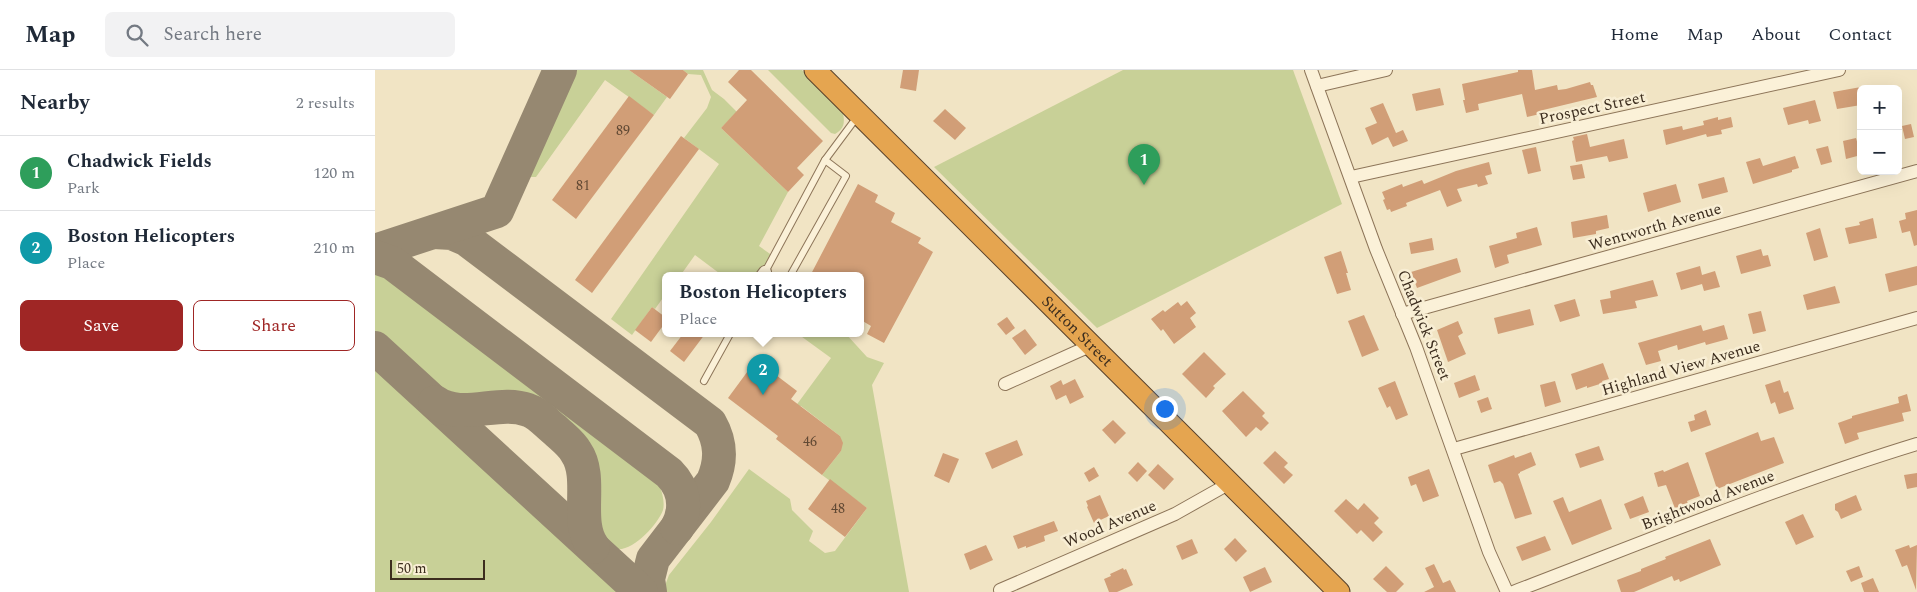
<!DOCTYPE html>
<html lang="en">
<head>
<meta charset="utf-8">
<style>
	:root { --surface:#fff; --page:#f2f2f3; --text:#1f2937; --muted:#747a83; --line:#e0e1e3; --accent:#9f2625 }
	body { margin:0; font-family:Spectral,serif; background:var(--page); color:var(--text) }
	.controls { position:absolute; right:15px; top:15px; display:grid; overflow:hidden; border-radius:8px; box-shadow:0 5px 20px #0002 }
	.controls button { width:45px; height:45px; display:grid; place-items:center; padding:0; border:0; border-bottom:1px solid var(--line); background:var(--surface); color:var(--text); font:25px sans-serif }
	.scale { position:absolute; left:15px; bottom:12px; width:95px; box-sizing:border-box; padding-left:5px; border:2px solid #3c2d1e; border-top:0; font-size:14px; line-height:18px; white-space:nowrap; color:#3c2d1e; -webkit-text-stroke:4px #f8eed4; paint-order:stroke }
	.you { position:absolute; left:789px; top:338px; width:18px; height:18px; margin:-12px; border:4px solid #fff; border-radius:50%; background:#1a73e8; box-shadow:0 0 0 8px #1a73e833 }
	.badge { display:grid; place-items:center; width:32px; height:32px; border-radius:50%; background:var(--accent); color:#fff; font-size:16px; font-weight:700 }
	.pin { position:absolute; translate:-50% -41px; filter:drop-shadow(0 1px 2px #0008) }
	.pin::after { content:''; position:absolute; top:26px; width:18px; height:15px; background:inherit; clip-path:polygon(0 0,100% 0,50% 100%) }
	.popup { position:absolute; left:287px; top:202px; width:202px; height:65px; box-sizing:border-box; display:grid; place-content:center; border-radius:8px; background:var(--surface); filter:drop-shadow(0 1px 4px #0005); font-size:16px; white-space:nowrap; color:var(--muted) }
	.popup b { font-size:19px; color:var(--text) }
	.popup::after { content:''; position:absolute; left:50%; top:100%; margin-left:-10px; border:10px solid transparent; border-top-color:var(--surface) }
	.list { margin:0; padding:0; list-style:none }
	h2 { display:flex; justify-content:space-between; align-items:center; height:65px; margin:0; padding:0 20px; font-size:21px }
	h2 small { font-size:16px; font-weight:400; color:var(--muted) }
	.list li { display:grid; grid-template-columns:32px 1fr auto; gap:15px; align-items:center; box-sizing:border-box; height:75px; padding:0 20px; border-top:1px solid var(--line) }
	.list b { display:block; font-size:19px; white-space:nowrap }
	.list p { margin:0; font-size:16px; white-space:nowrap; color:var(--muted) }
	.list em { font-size:16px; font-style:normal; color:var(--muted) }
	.actions { display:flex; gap:10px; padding:15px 20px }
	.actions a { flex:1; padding:11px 0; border:1px solid var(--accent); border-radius:8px; text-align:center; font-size:18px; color:var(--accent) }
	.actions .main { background:var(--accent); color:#fff }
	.icon { flex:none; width:28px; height:28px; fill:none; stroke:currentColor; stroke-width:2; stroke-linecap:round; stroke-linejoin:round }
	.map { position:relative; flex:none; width:1542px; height:522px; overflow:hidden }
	header { display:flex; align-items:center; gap:30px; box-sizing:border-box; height:70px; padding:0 25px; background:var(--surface); border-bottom:1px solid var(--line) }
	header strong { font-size:24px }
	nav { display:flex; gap:28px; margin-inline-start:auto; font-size:18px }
	.search { width:350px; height:45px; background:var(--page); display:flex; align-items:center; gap:12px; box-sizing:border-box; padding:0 18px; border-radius:8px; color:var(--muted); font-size:19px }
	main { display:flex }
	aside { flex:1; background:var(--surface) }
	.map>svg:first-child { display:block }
	.green { fill:#c8d097 }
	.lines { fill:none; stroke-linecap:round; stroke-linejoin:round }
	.taxiway { stroke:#968871; stroke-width:34 }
	.building { fill:#d19e77 }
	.lane-casing { stroke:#8d7559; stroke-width:8 }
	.street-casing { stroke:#8d7559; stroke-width:14 }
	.highway-casing { stroke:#5a432d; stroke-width:23 }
	.lane { stroke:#fbf1d8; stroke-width:6 }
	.street { stroke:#fbf1d8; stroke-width:12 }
	.highway { stroke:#e5a550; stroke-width:21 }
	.labels { text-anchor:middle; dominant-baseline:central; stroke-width:5; stroke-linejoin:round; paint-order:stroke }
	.number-label { font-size:14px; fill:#614934 }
	.street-label { font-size:16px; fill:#3c2d1e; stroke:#f8eed4 }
</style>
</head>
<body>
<header>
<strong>Map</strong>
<div class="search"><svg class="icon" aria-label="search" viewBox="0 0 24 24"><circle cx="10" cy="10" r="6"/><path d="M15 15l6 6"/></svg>Search here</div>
<nav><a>Home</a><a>Map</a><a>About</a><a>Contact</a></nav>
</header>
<main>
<aside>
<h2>Nearby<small>2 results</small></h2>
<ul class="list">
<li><span class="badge" style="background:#2e9e5b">1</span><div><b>Chadwick Fields</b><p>Park</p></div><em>120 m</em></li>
<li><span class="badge" style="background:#0f9aa8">2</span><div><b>Boston Helicopters</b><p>Place</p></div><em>210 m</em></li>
</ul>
<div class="actions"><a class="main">Save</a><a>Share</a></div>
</aside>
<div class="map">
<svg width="1542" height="522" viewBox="0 0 1542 522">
	<rect width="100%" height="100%" fill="#f1e4c4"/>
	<g class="green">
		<polygon points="197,0 254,0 292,27 279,45 230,10 161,107 149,107"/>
		<polygon points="308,0 328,0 337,20 349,29 362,42 346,58 413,122 384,176 398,186 387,206 348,206 320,185 305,206 290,206 290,225 280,239 277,237 257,265 236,249 344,94 309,68 332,38 336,27 326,5 313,4"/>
		<path d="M393,0H427L468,43C470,53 469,59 460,64L456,63Z"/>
		<polygon points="748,0 918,0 967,134 722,258 559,97"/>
		<path d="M0,199L285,416C287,423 290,432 288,440C283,454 258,482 241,479C233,478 226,472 220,467L217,381L159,328L147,326L70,329L0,264Z"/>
		<polygon points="423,264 471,264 492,287 509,293 497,315 534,522 291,522 291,513 294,505 336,452 374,399 415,429 417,440 438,461 434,471 450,483 460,481 492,438 447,405 466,381 465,366 426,336 420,337 456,288"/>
		<polygon points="0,293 250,522 0,522"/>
	</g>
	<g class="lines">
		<g class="taxiway">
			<path d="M59,162L77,163L91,169L335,353C346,372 347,390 338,411L278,489L273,509L275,522"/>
			<polyline points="0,181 122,141 185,0"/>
			<path d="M0,187L17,193L294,403C310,419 312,439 302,458"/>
			<polyline points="0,278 266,522"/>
			<path d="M60,332C87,351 123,329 153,340C163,343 171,353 180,360C187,367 196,373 201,382C219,408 199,451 218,477"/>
		</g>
	</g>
	<g class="building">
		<polygon points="254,0 308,0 313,4 295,29"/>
		<polygon points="364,0 376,0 448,71 422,98 429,105 413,122 346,58 372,30 353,12"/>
		<polygon points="528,0 544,0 541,21 525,18"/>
		<polygon points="1143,0 1157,0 1160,20 1182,15 1183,20 1191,19 1215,12 1216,15 1218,15 1222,27 1164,41 1165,44 1152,47 1147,24 1103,34 1104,40 1091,43 1088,30 1090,30 1087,14 1143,2"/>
		<polygon points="1486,17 1486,35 1462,39 1458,22"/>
		<polygon points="1065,18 1069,35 1041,41 1037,24"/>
		<polygon points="254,26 279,45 201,149 177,130"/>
		<polygon points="1440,30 1446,51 1434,54 1433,50 1413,55 1408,38"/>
		<polygon points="1008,33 1021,63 1028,60 1033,71 1018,77 1013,67 997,75 990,58 1002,53 995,38"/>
		<polygon points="570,39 591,58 580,70 558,51"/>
		<polygon points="1343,47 1343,50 1356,47 1358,57 1346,60 1347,64 1332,67 1331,64 1291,75 1288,60 1307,56 1308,60 1329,55 1328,51"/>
		<polygon points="1536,54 1539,67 1530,69 1527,56"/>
		<polygon points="1212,64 1215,77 1249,69 1253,88 1234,92 1232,86 1201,92 1197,71 1199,70 1198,67"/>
		<polygon points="306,66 324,79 217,223 200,210"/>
		<polygon points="1481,68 1486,85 1471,89 1468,71"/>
		<polygon points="1453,76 1457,92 1446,95 1441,79"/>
		<polygon points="1161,77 1166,101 1153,104 1147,80"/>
		<polygon points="1420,86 1424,98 1417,100 1417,102 1378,114 1371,92 1385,88 1388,96"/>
		<polygon points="1114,92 1117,104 1110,106 1113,114 1103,117 1102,114 1082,119 1087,131 1072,137 1065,120 1031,133 1032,136 1016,142 1015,139 1012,140 1008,130 1010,129 1007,122 1027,114 1028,117 1047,110 1049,114 1081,101"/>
		<polygon points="1207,94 1210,108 1198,110 1195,96"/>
		<polygon points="1349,107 1353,122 1327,129 1323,114"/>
		<polygon points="483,114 503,125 500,132 520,143 516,152 546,168 543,173 558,182 509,273 492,264 496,256 486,250 486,206 435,206"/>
		<polygon points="1301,114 1306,132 1273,142 1268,123"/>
		<polygon points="1542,140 1542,175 1539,176 1535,161 1527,163 1524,151 1531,149 1530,143"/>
		<polygon points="1232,145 1234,158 1221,161 1221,164 1198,168 1196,152"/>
		<polygon points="1498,148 1502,168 1474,174 1470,158 1485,155 1484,152"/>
		<polygon points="1162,157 1167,175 1132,185 1134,193 1120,198 1114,176 1142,168 1141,163"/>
		<polygon points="1445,158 1453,187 1439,191 1431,163"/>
		<polygon points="1057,168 1059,180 1036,184 1034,173"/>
		<polygon points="1386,179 1388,186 1393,185 1396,196 1366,204 1361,186"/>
		<polygon points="966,181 973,203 971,203 976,220 962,224 949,187"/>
		<polygon points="1082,188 1086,202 1042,218 1036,202"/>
		<polygon points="1325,196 1327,205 1340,201 1345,217 1329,221 1327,214 1306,220 1301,203"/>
		<polygon points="1542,196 1542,215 1514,222 1510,204"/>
		<polygon points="1278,210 1283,226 1260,231 1262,238 1228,244 1225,230 1236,228 1235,221"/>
		<polygon points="1460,216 1465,233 1432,240 1428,225"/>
		<polygon points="1200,229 1205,246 1185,252 1179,235"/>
		<polygon points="812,231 821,243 815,248 821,257 799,274 788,259 786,261 776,249 788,240 790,242 803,232 806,236"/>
		<polygon points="277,237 290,247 290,253 276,272 260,260"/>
		<polygon points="1155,239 1159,255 1123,264 1119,248"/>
		<polygon points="1386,241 1391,261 1378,264 1373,244"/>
		<polygon points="989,245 1004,280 987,287 973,251"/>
		<polygon points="632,247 640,258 631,265 622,254"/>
		<polygon points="1083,251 1088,263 1083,266 1091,284 1073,292 1062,260"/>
		<polygon points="1326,255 1328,261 1349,255 1353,269 1331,275 1330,272 1303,280 1302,275 1283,281 1286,291 1271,295 1263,273"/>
		<polygon points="650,259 662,275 650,285 637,268"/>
		<polygon points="308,264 330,264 309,292 295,281"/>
		<polygon points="829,282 851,304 838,316 840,318 831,328 807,304"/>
		<polygon points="381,290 422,321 416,329 465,366 468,373 466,381 447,405 401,369 403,366 353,328"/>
		<polygon points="1228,293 1234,309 1227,311 1228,313 1212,318 1212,316 1201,320 1196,304"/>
		<polygon points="1100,305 1105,320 1084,328 1079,313"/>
		<polygon points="700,309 709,327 695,334 691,325 681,330 675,316 686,310 688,315"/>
		<polygon points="1405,310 1409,323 1413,321 1419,339 1404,344 1400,332 1396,334 1390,315"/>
		<polygon points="1020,311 1033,345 1021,350 1015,336 1012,338 1003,318"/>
		<polygon points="1180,311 1186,332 1170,337 1165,315"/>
		<polygon points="868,321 890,343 887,346 894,353 886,361 881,357 871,367 847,341"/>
		<polygon points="1532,324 1536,341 1527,343 1529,351 1482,363 1484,369 1470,374 1463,353 1477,348 1477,346 1524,333 1523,327"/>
		<polygon points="1113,327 1117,339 1106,343 1102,331"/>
		<polygon points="1331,340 1336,355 1316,362 1313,352 1320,350 1319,345"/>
		<polygon points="738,350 751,363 740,374 727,360"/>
		<polygon points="1383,362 1386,371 1399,367 1409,393 1342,419 1330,383"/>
		<polygon points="642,370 648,385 617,399 610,383"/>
		<polygon points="1224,376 1229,390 1205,398 1200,384"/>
		<polygon points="900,381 913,393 909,397 918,405 909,414 888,393"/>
		<polygon points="1156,382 1161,395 1145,402 1145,403 1143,404 1157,444 1140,449 1128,414 1125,411 1119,413 1113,395 1139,385 1140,388"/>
		<polygon points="568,383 584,389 574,413 559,406"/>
		<polygon points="763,392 772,401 762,412 753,403"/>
		<polygon points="1313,392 1325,426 1312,431 1314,437 1301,441 1291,415 1283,417 1279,403 1288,400 1289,402"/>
		<polygon points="783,394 799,409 789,420 773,405"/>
		<polygon points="719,397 724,406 714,412 709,403"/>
		<polygon points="1054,399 1064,426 1048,432 1041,414 1036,416 1033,407"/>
		<polygon points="1542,403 1542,417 1532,419 1529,405"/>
		<polygon points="455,409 492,438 470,467 433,439"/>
		<polygon points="725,425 734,446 719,453 712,437 713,436 711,431"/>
		<polygon points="1481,425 1487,440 1466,449 1463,442 1460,440 1460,434"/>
		<polygon points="1268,426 1274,442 1255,449 1249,434"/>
		<polygon points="1188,427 1194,442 1226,429 1237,459 1197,475 1178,431"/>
		<polygon points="971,429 983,440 989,433 1004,448 999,453 1008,462 998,472 986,460 982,464 959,441"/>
		<polygon points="1428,444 1439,467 1421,475 1410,452"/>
		<polygon points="679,451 683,461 669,466 670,471 651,478 651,476 643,479 638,466"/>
		<polygon points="1170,466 1176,480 1147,491 1141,477"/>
		<polygon points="860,468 872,481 861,492 849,479"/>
		<polygon points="817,469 823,483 807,490 801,476"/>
		<polygon points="1335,469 1346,495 1305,512 1304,509 1299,511 1297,506 1259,522 1246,522 1242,510 1266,501 1266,499 1291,489 1290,487"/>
		<polygon points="611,475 618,490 595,500 589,484"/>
		<polygon points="1534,475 1535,478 1542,475 1541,520 1532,495 1527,497 1520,480"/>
		<polygon points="1059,494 1068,513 1075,510 1081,522 1049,522 1059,517 1050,498"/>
		<polygon points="1011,496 1029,514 1021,522 1012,522 998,509"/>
		<polygon points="1484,496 1488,507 1476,512 1471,501"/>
		<polygon points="890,497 897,512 875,522 868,507"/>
		<polygon points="748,498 749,500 751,499 758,515 742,522 734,522 729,509 736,506 735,504"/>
		<polygon points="1498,508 1504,522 1489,522 1486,513"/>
	</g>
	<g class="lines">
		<g class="lane-casing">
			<g id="lane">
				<polyline points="395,206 390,202 450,90 482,47"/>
				<polyline points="415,206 471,106 450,90"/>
				<polyline points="329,311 355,264"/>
			</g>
		</g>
		<g class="street-casing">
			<g id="street">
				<polyline points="936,0 1001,179 1041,277 1114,482 1132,522"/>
				<polyline points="942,16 1011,0"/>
				<polyline points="976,107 1464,0"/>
				<polyline points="387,206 390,202"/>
				<polyline points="1027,244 1542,101"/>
				<polyline points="630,314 717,275"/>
				<polyline points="1079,379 1542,248"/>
				<polyline points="625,520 800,444 855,413"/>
				<path d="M1138,522C1272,471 1405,416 1542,374"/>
			</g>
		</g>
		<g class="highway-casing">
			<g id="highway">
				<path id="s1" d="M440,0L964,522"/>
			</g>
		</g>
		<use href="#lane" class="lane"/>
		<use href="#street" class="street"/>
		<use href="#highway" class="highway"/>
	</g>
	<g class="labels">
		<g class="number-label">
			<text x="248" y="60">89</text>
			<text x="208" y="115">81</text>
			<text x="435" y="371">46</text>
			<text x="463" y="438">48</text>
		</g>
		<g class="street-label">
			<text transform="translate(1217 38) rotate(-12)">Prospect Street</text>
			<text transform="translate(1280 157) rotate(-16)">Wentworth Avenue</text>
			<text transform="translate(1049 255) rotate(68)">Chadwick Street</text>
			<text stroke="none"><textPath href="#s1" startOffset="370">Sutton Street</textPath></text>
			<text transform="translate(1306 298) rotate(-16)">Highland View Avenue</text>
			<text transform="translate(1333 430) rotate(-21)">Brightwood Avenue</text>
			<text transform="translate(735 454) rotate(-23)">Wood Avenue</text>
		</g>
	</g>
</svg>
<div class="controls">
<button>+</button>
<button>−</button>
</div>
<div class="scale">50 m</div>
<div class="you"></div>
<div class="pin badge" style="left:769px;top:115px;background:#2e9e5b">1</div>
<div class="pin badge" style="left:388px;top:325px;background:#0f9aa8">2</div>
<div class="popup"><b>Boston Helicopters</b>Place</div>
</div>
</main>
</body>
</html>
